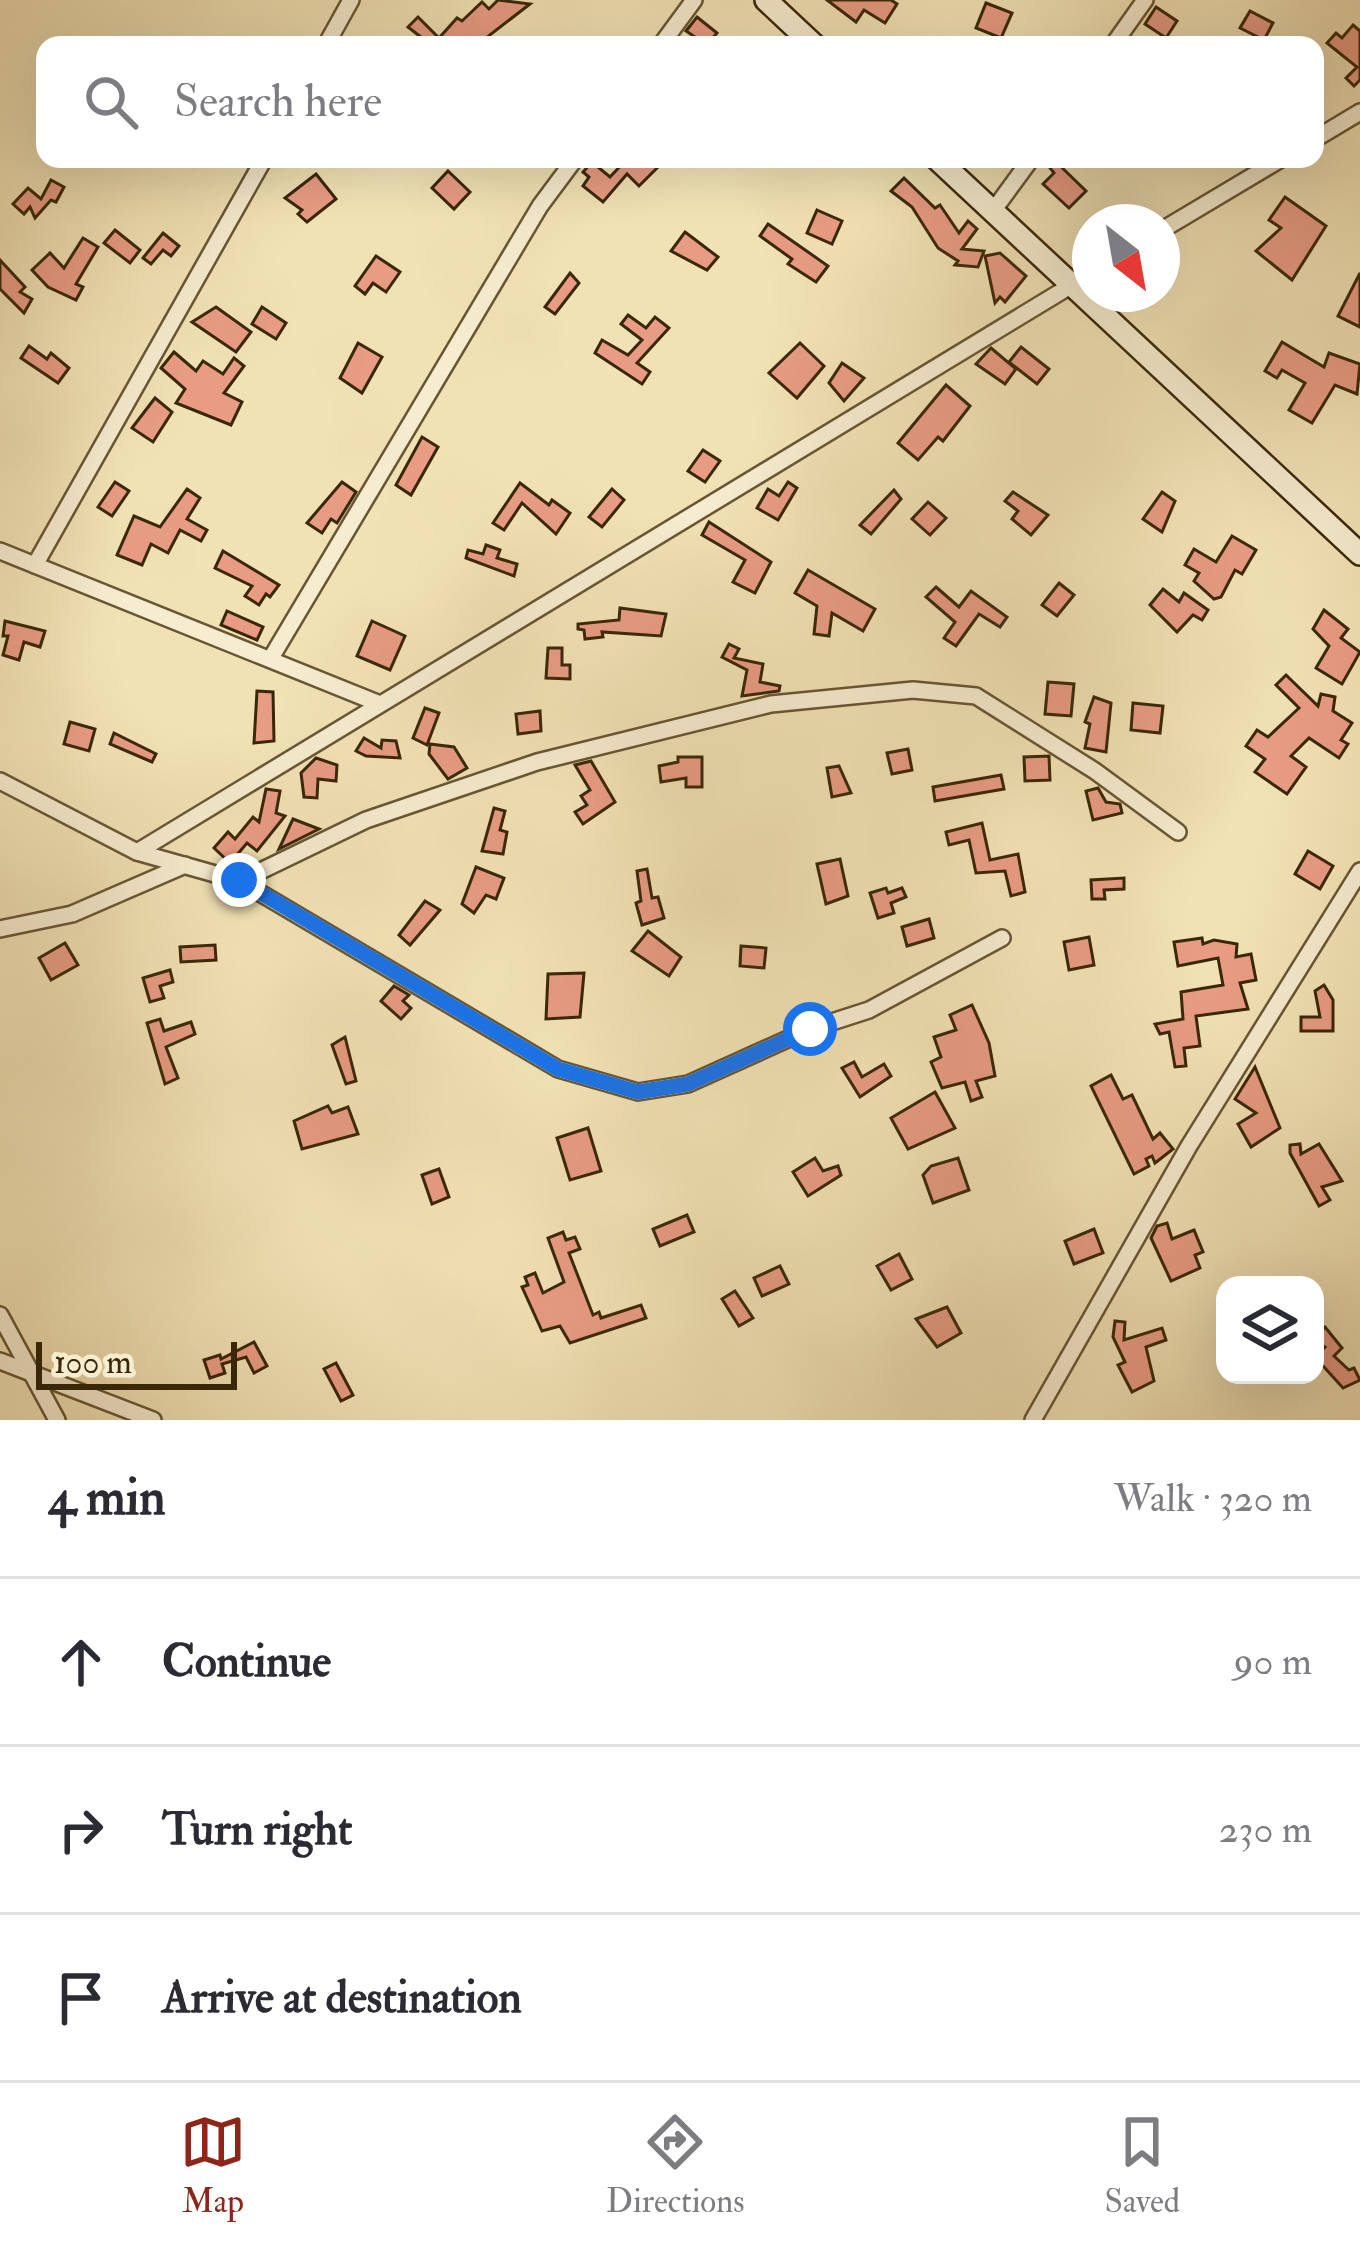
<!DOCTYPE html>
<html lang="en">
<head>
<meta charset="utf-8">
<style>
	:root { --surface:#fff; --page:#f2f2f3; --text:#2b2b33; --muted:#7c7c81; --line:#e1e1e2; --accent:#8f2418 }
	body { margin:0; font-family:"IM FELL Double Pica",serif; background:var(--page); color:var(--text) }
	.controls { position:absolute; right:36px; bottom:36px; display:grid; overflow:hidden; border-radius:24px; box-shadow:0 12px 48px #0002 }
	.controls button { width:108px; height:108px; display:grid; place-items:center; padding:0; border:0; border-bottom:3px solid var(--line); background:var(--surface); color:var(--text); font:60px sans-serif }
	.compass { position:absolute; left:1072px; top:204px; width:108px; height:108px; border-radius:50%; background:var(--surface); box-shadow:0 12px 48px #0002; rotate:149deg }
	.scale { position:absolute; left:36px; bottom:30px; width:201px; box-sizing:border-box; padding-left:12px; border:6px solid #3a2708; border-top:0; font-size:33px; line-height:42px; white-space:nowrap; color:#3a2708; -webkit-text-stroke:9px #f6eccf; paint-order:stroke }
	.stop { position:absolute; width:36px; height:36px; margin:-27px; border:9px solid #1a73e8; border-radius:50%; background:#fff }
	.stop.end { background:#1a73e8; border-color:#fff; box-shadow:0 3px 12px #0008 }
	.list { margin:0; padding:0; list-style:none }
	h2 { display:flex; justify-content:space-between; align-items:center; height:156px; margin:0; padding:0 48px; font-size:51px }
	h2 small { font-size:39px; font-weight:400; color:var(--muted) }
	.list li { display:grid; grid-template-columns:78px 1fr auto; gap:36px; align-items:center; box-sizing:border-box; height:168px; padding:0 48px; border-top:3px solid var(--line) }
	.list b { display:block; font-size:45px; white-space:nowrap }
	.list em { font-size:39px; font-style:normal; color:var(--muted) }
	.icon { flex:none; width:66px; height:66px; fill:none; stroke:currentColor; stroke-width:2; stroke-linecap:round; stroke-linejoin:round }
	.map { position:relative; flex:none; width:1360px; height:1420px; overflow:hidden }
	.search { position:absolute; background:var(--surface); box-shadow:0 12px 48px #0002; left:36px; right:36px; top:36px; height:132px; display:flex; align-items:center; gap:30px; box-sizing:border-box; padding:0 42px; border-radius:24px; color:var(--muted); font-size:45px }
	.sheet { height:660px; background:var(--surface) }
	nav { display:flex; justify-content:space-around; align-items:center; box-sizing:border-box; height:168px; border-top:3px solid var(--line); background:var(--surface); font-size:33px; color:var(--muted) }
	nav a { display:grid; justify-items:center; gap:6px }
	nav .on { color:var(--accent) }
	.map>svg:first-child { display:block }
	.building { fill:#e89c84; stroke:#3a2708; stroke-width:3 }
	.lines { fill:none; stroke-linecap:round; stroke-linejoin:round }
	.street-casing { stroke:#685633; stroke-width:20 }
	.secondary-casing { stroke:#3a2708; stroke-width:26 }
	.street { stroke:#f6eccf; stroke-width:15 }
	.secondary { stroke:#f6eccf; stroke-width:21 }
	.route { stroke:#1a73e8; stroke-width:15 }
</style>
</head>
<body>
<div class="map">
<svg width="1360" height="1420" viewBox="0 0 1360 1420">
	<rect width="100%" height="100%" fill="#f1e2b5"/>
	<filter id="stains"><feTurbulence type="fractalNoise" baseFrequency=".00167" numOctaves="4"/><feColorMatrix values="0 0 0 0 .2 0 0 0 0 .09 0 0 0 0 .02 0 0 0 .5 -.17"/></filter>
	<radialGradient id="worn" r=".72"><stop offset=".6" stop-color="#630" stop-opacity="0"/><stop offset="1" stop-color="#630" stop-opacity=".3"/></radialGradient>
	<g class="building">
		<polygon points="498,0 530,4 477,45 431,45 408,27 418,17 439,38 457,18 462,21 482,2 489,9"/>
		<polygon points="827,0 891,0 897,4 885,23 864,10 856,22"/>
		<polygon points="986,3 1012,13 1001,38 976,28"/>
		<polygon points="1156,7 1177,21 1166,38 1145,24"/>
		<polygon points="1250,11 1273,23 1264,40 1240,28"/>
		<polygon points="697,17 717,33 707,45 689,45 695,37 686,31"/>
		<polygon points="1353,25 1360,31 1360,80 1354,86 1346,78 1357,67 1327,43 1336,33 1342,38"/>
		<polygon points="627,159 648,159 657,168 639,186 627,174 603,202 583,186 589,177 583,172 592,162 610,177"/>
		<polygon points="1043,159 1053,159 1086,191 1069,208 1043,184 1054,173"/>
		<polygon points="448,171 470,192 454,209 432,188"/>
		<polygon points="316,174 336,199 307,222 298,214 302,210 285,198"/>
		<polygon points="904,178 935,208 940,205 959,233 968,221 977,229 962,249 984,251 978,267 955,265 958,261 938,248 912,207 891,191"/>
		<polygon points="51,180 64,187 56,202 51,200 35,218 30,207 24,214 13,204 28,188 41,199"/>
		<polygon points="1285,197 1326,226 1292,280 1256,251 1281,228 1269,220"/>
		<polygon points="817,210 842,221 832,244 807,233"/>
		<polygon points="768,224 828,266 816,282 788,264 792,259 760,236"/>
		<polygon points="115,230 140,250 130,263 104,243"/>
		<polygon points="685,232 718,257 707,270 671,251"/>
		<polygon points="163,233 179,246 171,256 163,250 151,264 143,258"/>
		<polygon points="83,238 98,247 76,284 83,287 76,300 48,287 32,270 50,253 64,268"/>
		<polygon points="1000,253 1026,276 1005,302 1000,297 995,303 985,256"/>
		<polygon points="376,256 400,272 386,292 373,283 365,294 355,286"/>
		<polygon points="0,260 25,287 20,292 32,299 24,313 0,289"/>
		<polygon points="570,273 579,283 555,314 545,307"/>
		<polygon points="1360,273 1360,327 1338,316"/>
		<polygon points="216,307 251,332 236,352 192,322"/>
		<polygon points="262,307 286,323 276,339 252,324"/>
		<polygon points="628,315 646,328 655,317 669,328 637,363 650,372 642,384 595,353 602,340 628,355 642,340 621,324"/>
		<polygon points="1282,342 1324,367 1329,353 1360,364 1357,394 1335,385 1312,423 1289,410 1305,383 1282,370 1277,378 1265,371"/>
		<polygon points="358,343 382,357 362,393 340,378"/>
		<polygon points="800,343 824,366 797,398 769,373"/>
		<polygon points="29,346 47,359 51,353 69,368 58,383 21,358"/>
		<polygon points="1021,347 1049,369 1037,384 1009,362"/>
		<polygon points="991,348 1016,369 1005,384 976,364"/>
		<polygon points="174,352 196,371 203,361 223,374 234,358 244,366 224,393 242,402 231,425 176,403 185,389 161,368"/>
		<polygon points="842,363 864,378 844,401 829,383"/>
		<polygon points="946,385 970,406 943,441 938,437 918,460 898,443"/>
		<polygon points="155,398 172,412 153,442 132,428"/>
		<polygon points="422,437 438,447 411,495 396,485"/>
		<polygon points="703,450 720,461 705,482 688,471"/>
		<polygon points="115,482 129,491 112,516 98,507"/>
		<polygon points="342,482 356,492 337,523 331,519 322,533 307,523"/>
		<polygon points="788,482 797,488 778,520 757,508 768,489 779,496"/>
		<polygon points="520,483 549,505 552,500 570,513 556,534 522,503 504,530 493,523"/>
		<polygon points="187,489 200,498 187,519 207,530 201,541 180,530 168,553 151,544 142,565 117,555 134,516 160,527"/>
		<polygon points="612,489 624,500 602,527 589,517"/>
		<polygon points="894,490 901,499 871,534 860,525"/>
		<polygon points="1013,492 1048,515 1031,535 1012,519 1018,511 1005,501"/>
		<polygon points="1162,492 1175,501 1162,532 1143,519"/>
		<polygon points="928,502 946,518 930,535 912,519"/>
		<polygon points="709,522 771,562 755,593 733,582 745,560 702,535"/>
		<polygon points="1232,536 1256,550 1242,574 1235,570 1221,597 1214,599 1194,581 1199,573 1185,565 1194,549 1216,562"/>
		<polygon points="486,545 500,550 497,558 517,564 514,576 466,558 468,550 483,554"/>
		<polygon points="223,551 279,585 270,597 266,594 259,605 245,596 252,586 215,568"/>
		<polygon points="808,570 875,609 863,631 832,613 829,636 814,634 817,606 795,593"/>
		<polygon points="1059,583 1074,595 1057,616 1042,605"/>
		<polygon points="936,587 959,607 971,591 1007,617 1000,627 979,614 956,646 944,638 955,622 926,597"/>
		<polygon points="1163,589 1179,602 1184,593 1208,610 1202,620 1193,615 1177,632 1150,605"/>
		<polygon points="620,608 666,614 661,636 602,632 603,637 585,639 584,630 578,629 578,624 619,620"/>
		<polygon points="1324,610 1348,629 1341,638 1360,652 1342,684 1316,668 1329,646 1313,629"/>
		<polygon points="227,611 263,627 257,640 221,625"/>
		<polygon points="5,621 45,631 40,647 24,642 19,660 3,655 8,636 3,636"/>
		<polygon points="372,621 405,636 390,670 357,656"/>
		<polygon points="729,644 739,649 734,658 763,664 760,682 780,686 779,691 742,696 747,670 722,657"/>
		<polygon points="548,648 562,648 562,665 570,665 570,679 546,678"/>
		<polygon points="1286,675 1318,706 1321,694 1335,697 1333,711 1352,723 1341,740 1348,744 1339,758 1309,738 1291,756 1306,767 1287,794 1255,772 1265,759 1246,746 1257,730 1268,737 1299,708 1276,685"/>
		<polygon points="1048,682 1074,684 1071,716 1045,714"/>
		<polygon points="257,691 273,692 274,741 254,743"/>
		<polygon points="1094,697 1111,703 1106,752 1085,748 1090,724 1085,722"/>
		<polygon points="1133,703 1163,706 1160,733 1131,730"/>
		<polygon points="425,708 439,713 427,745 413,738"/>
		<polygon points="540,711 541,731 518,734 516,714"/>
		<polygon points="70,722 95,729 89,751 64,744"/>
		<polygon points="114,733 156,754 152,762 110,744"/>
		<polygon points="364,738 381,748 382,740 396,741 400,758 366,756 356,751"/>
		<polygon points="430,744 454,747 467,768 448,779 429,754"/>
		<polygon points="908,749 912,770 892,774 887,753"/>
		<polygon points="1049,756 1050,780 1025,781 1024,757"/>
		<polygon points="678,757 702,757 702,787 686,787 686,778 661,782 659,766 678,762"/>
		<polygon points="316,758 337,765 336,781 318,779 317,798 304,797 301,773"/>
		<polygon points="591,761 615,802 583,824 575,812 587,805 581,796 590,790 575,765"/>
		<polygon points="839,766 851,793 832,797 827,768"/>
		<polygon points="1001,775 1004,789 935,801 933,787"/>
		<polygon points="1098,788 1106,802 1120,804 1122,813 1093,820 1086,791"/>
		<polygon points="266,789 280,791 276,813 285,816 257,851 247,843 230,863 214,848 228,832 235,839 253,817 259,822"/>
		<polygon points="494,808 505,811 500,830 507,832 503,854 482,851"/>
		<polygon points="293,819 319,829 279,849"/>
		<polygon points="982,823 990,860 1018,854 1025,892 1011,896 1005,871 976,873 969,840 949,845 946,832"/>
		<polygon points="1308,851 1333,866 1320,889 1295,874"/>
		<polygon points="840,859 848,896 826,904 817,864"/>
		<polygon points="476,867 504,878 496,899 486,895 474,913 462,904"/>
		<polygon points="647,869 652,898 658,897 664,918 642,925 636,903 641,901 637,871"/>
		<polygon points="1124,878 1124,889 1104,890 1105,899 1092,899 1091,880"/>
		<polygon points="886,888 888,893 902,888 906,897 891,903 894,913 878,918 870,893"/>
		<polygon points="425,901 440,910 410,945 399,935"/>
		<polygon points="929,919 934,938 907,946 902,927"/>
		<polygon points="648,931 681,957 669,976 632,951"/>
		<polygon points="1089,937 1094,965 1069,970 1064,942"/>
		<polygon points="1202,938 1203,944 1214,940 1237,944 1236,957 1251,954 1256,980 1240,983 1248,1009 1196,1016 1200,1046 1184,1048 1186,1066 1175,1067 1169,1032 1160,1034 1155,1024 1183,1019 1181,992 1223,985 1218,958 1178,966 1174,942"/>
		<polygon points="65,943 78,965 51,980 39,958"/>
		<polygon points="215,945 216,960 181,962 180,947"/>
		<polygon points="741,946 766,948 764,968 740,966"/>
		<polygon points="170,970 173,982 160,986 164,998 150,1002 143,978"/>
		<polygon points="584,973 580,1017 546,1019 548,974"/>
		<polygon points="1324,985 1333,1000 1333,1031 1301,1031 1301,1017 1320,1017 1315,991"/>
		<polygon points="394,986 409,995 403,1001 411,1008 401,1019 381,1001"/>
		<polygon points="972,1005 989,1043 995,1076 976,1081 982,1097 971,1101 965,1082 942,1088 931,1062 941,1057 934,1037 956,1030 950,1015"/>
		<polygon points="160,1019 164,1031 191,1022 195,1034 166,1047 178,1078 165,1084 147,1023"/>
		<polygon points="345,1037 356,1081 346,1084 332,1045"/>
		<polygon points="854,1062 862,1077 884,1064 891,1076 860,1097 842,1068"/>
		<polygon points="1255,1067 1280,1128 1251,1147 1238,1124 1256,1113 1235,1099"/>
		<polygon points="1111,1075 1123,1099 1132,1095 1153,1139 1160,1133 1173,1149 1155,1163 1152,1156 1146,1159 1149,1166 1134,1174 1091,1086"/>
		<polygon points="935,1092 955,1128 908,1149 891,1118"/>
		<polygon points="328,1106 332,1113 348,1107 358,1134 302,1149 294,1121"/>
		<polygon points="588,1128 601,1171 570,1180 557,1138"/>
		<polygon points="1300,1144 1301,1154 1319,1144 1342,1181 1322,1187 1330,1200 1319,1206 1290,1153 1290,1145"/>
		<polygon points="815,1158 823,1171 838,1166 841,1175 808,1196 793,1172"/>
		<polygon points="958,1158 969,1190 933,1203 923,1175 931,1166"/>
		<polygon points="439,1169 449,1197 432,1204 422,1175"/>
		<polygon points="687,1215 694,1232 660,1246 653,1229"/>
		<polygon points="1167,1223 1172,1239 1194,1230 1203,1252 1195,1255 1200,1268 1171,1281 1151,1238 1157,1226"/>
		<polygon points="1094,1229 1103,1253 1074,1264 1065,1241"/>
		<polygon points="563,1232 566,1240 575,1237 580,1249 569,1253 593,1315 599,1312 601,1318 641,1305 646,1318 570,1343 560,1326 542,1331 522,1287 528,1285 525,1277 535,1273 543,1293 564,1282 548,1238"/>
		<polygon points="899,1254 912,1279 891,1290 877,1266"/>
		<polygon points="780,1266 789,1284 762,1296 754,1278"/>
		<polygon points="735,1291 753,1318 739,1326 722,1299"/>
		<polygon points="947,1307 961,1333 937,1347 916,1319"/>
		<polygon points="1115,1321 1125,1322 1124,1340 1162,1328 1166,1340 1146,1347 1154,1381 1132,1392 1118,1365 1125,1362 1113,1337"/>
		<polygon points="1325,1327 1342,1348 1334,1356 1349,1370 1354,1368 1360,1380 1343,1388 1315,1357 1325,1347 1315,1339"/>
		<polygon points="254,1342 267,1366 254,1373 246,1357 222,1364 225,1373 210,1378 204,1360 220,1355 221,1359"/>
		<polygon points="336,1363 353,1395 341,1401 324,1369"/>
	</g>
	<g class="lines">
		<g class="street-casing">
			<g id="street">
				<polyline points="326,45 351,0"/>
				<polyline points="661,45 694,0"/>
				<polyline points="1113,45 1145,0"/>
				<polyline points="1315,139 1360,112"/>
				<polyline points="993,211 1031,159"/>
				<polyline points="1162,230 1281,159"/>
				<polyline points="0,551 380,704"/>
				<polyline points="35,565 264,159"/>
				<polyline points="271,658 540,206 575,159"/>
				<polyline points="0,781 137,852 240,881 558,1069 638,1092 688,1084 810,1029 869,1010 1002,938"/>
				<polyline points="137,852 1090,274"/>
				<polyline points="240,881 366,820 537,762 771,704 913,690 976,696 1095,771 1178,832"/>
				<polyline points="0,929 72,914 185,865"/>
				<polyline points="0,1315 57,1420"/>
				<polyline points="0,1361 153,1420"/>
				<polyline points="1033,1420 1189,1146 1360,871"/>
			</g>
		</g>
		<g class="secondary-casing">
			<g id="secondary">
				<polyline points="766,0 814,45"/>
				<polyline points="937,159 1360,554"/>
			</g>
		</g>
		<use href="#street" class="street"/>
		<use href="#secondary" class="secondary"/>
	</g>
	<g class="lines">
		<polyline class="route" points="239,880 558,1069 638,1092 688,1084 810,1029"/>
	</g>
	<rect width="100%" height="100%" filter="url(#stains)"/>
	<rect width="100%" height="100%" fill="url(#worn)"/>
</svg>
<div class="controls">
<button><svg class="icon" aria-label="layers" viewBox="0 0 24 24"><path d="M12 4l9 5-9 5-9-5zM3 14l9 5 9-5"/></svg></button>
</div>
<svg class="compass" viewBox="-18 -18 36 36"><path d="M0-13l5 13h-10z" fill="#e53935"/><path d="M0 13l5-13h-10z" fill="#7c7c81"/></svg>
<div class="scale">100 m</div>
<div class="stop" style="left:810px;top:1029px"></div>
<div class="stop end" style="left:239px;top:880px"></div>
<div class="search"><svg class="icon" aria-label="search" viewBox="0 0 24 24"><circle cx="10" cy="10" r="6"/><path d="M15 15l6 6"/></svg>Search here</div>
</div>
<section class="sheet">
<h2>4 min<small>Walk · 320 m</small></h2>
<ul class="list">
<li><svg class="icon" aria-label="ahead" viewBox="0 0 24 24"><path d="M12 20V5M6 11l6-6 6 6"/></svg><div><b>Continue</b></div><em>90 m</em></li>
<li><svg class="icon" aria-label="right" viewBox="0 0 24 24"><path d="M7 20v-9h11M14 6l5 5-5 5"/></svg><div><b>Turn right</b></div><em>230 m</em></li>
<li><svg class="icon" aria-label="arrive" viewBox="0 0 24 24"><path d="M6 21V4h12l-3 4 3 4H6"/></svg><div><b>Arrive at destination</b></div></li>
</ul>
</section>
<nav>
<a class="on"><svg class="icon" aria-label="map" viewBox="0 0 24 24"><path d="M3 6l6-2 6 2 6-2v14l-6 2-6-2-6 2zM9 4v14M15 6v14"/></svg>Map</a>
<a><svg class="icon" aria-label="directions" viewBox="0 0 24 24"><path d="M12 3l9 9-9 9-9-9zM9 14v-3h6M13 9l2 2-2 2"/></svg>Directions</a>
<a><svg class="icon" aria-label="saved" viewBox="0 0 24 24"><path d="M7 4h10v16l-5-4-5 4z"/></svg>Saved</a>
</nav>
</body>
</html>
